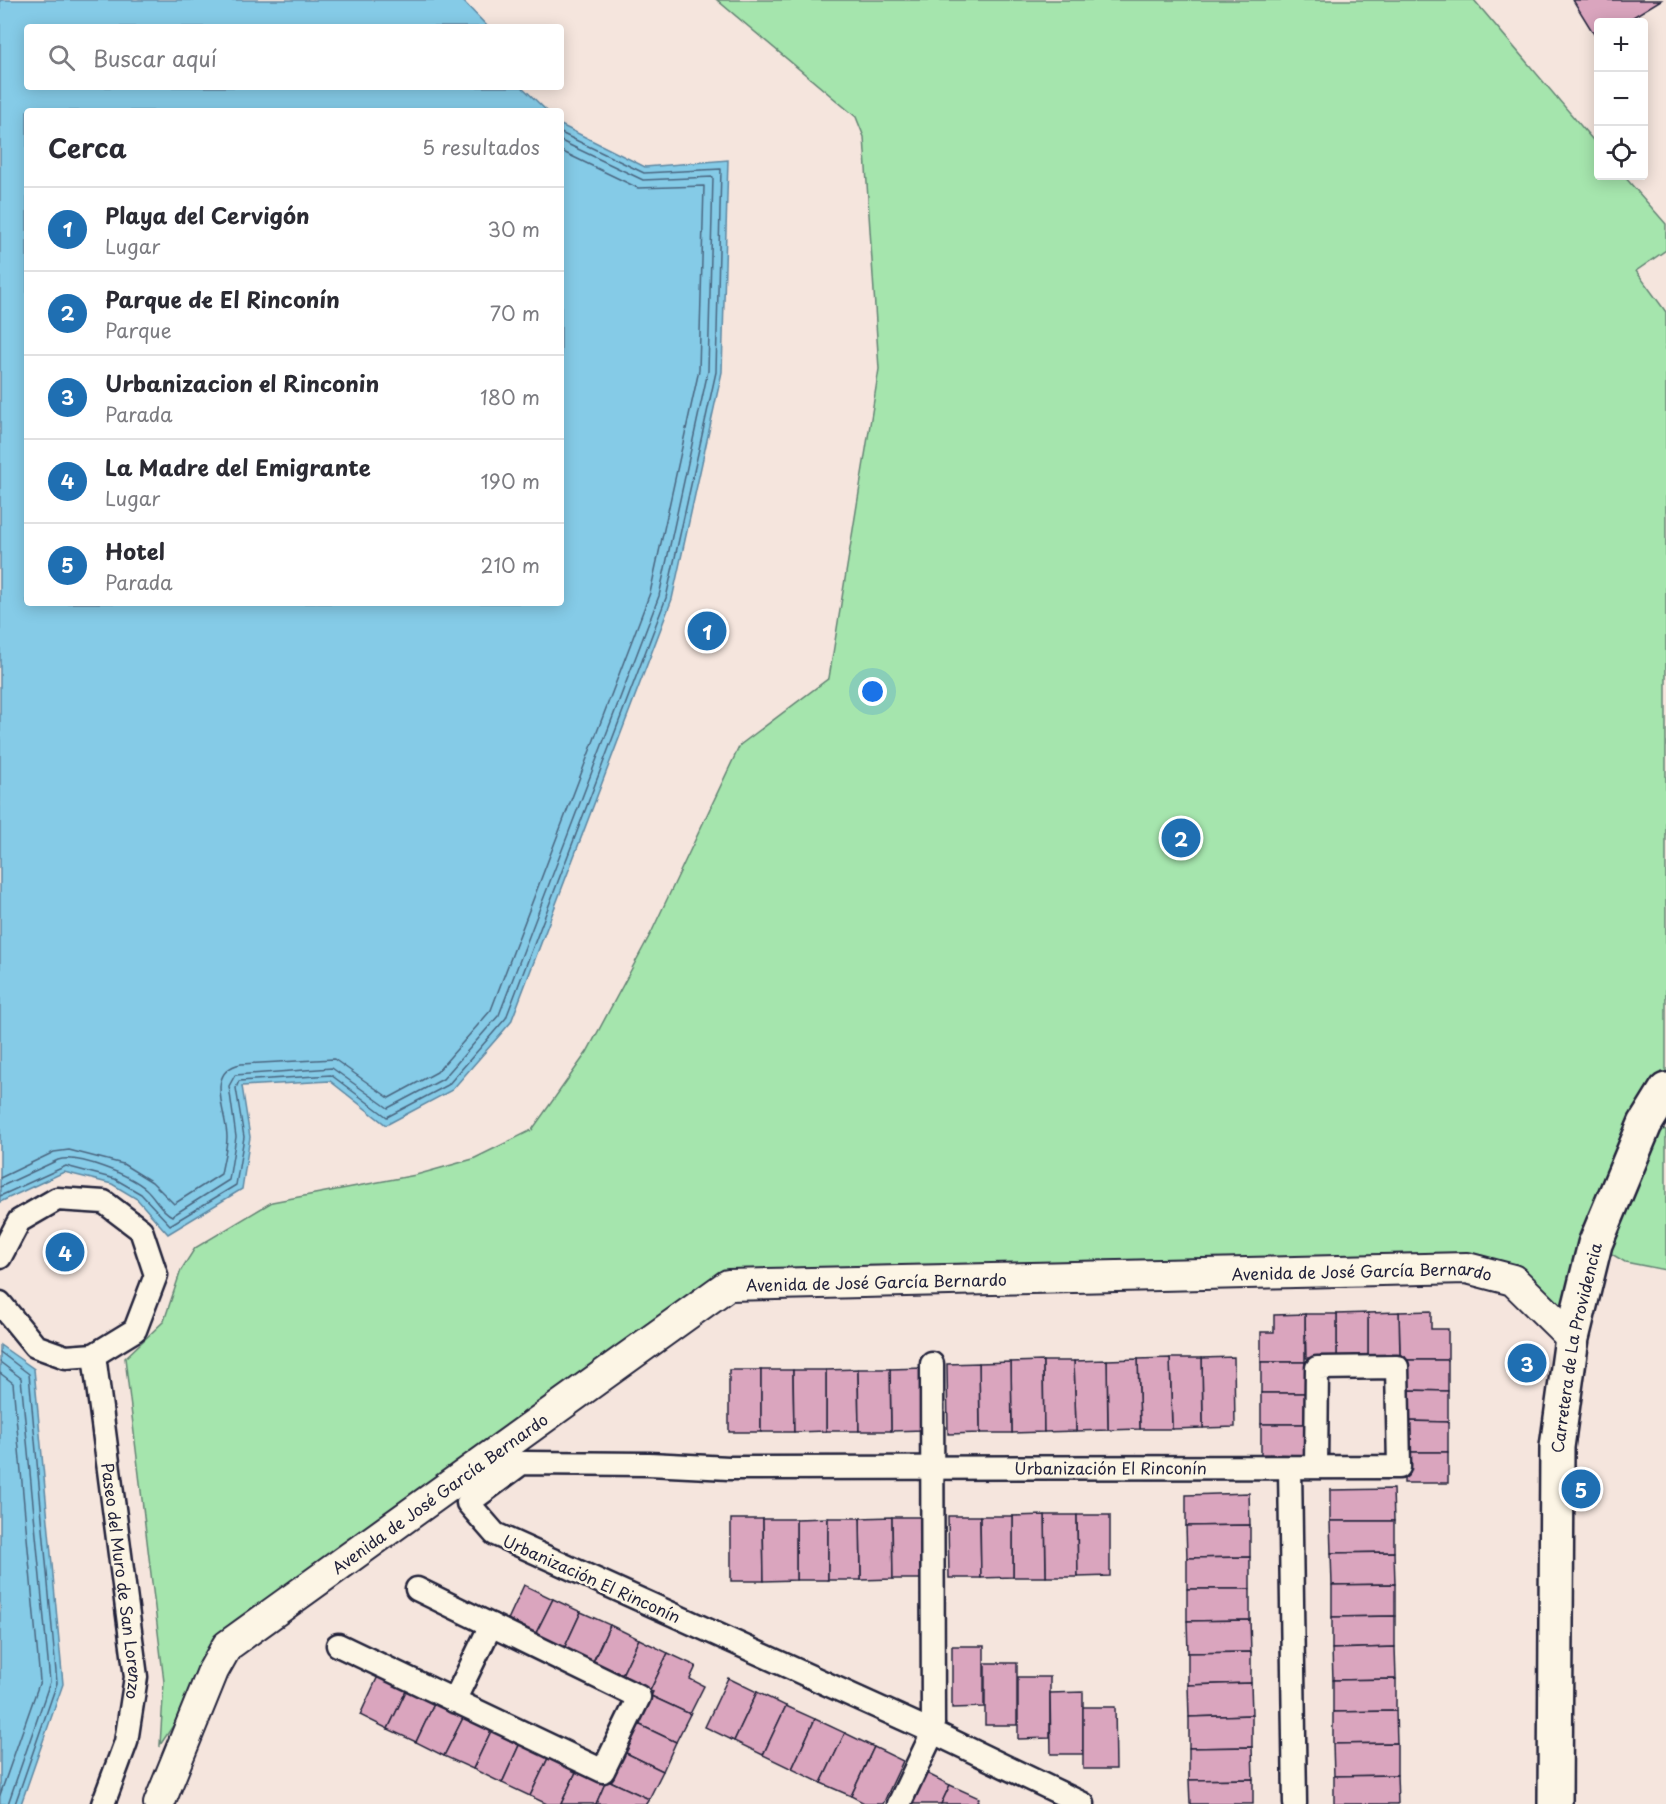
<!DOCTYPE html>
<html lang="es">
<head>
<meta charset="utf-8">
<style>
	:root { --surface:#fff; --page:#f2f2f3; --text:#2b2b33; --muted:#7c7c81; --line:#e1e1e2; --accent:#1f6fb2 }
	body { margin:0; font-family:"Playpen Sans",sans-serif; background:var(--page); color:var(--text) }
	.controls { position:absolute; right:18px; top:18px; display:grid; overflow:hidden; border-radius:6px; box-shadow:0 3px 15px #0003 }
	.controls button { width:54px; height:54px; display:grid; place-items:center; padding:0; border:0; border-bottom:2px solid var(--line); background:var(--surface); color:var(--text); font:30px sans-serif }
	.you { position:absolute; left:873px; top:692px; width:21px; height:21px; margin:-15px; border:4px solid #fff; border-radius:50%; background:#1a73e8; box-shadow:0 0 0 9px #1a73e833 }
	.badge { display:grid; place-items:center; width:39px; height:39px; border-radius:50%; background:var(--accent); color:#fff; font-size:20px; font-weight:700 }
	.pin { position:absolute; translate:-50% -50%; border:3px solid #fff; box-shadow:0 2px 6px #0006 }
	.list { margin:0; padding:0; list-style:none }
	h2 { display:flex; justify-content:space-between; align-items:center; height:78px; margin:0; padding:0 24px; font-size:26px }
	h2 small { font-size:20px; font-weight:400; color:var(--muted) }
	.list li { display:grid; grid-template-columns:39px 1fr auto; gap:18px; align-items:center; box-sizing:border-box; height:84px; padding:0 24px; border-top:2px solid var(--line) }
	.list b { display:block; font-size:22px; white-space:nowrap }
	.list p { margin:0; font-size:20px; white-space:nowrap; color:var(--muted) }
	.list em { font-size:20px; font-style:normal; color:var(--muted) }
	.icon { flex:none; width:33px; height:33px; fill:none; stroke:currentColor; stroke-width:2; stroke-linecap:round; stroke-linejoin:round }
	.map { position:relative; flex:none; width:1666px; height:1804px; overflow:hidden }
	.search { position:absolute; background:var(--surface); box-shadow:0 3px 15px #0003; left:24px; top:24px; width:540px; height:66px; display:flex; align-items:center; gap:15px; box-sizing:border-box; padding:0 21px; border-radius:6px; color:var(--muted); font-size:22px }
	.panel { position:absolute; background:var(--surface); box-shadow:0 3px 15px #0003; left:24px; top:108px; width:540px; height:498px; border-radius:6px }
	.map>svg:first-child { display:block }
	.green { fill:#a5e5ad; stroke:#648474; stroke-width:1.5 }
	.water { fill:#85cbe7; stroke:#5d87a2; stroke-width:1.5 }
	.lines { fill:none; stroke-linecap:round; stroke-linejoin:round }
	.shore { stroke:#4a6680; stroke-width:1.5 }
	.building { fill:#daa5be; stroke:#22223b; stroke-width:1.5 }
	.pedestrian-casing { stroke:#22223b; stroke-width:27 }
	.minor-casing { stroke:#22223b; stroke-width:34 }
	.tertiary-casing { stroke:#22223b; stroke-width:38 }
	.pedestrian { stroke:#fcf5e5; stroke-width:22 }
	.minor { stroke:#fcf5e5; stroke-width:30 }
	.tertiary { stroke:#fcf5e5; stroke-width:33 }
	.labels { text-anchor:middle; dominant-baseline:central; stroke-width:5; stroke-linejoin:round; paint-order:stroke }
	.street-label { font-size:16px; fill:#22223b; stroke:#fcf5e5 }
</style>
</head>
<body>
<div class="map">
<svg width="1666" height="1804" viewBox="0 0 1666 1804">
	<rect width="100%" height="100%" fill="#f5e5dd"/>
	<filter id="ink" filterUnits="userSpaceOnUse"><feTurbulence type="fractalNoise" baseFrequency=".0167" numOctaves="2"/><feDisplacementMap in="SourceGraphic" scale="12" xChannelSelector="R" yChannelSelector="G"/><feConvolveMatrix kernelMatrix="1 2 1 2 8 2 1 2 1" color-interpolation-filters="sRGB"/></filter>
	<g filter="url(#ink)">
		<polygon class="green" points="717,0 1474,0 1598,146 1598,176 1624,176 1666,224 1666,250 1636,271 1666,312 1666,1090 1646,1124 1666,1130 1666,1270 1625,1262 1595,1244 1572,1338 1513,1280 728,1285 227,1646 160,1745 164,1682 125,1358 164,1321 181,1270 195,1248 272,1202 416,1175 473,1159 532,1130 587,1052 652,931 740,745 829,678 879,369 864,137 856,117"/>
		<g class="water">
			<polygon points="0,0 462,0 488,27 27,27 27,87 522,87 547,111 27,111 27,603 561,603 561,125 645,167 728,160 722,372 672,599 511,1022 452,1090 386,1125 330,1081 242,1086 250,1137 242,1189 168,1234 137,1199 112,1184 64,1172 0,1202"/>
			<polygon points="0,1345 34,1369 63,1684 21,1804 0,1804"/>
		</g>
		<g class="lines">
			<g class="shore">
				<path d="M0,1178L54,1152L69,1150L123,1164L152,1182L174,1204L221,1174C223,1162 227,1149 227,1137C227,1113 204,1071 241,1064L334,1059L389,1098L437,1072L491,1010L650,593L699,370L704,186L638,188L561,151"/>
				<path d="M0,1187L58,1160C78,1154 130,1175 146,1189C155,1197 161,1211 172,1216L229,1180L236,1137L229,1086L235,1075L332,1068L388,1108L443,1079L499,1015L659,596L708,371L713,177L643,180L561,141"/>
				<polyline points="0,1196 66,1166 115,1179 141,1194 170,1225 236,1185 244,1137 236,1088 239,1081 331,1075 387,1117 448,1085 506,1018 666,598 716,372 721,169 644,173 561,133"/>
				<polyline points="0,1352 29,1374 57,1683 15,1804"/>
				<polyline points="0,1362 21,1378 50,1682 8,1804"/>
				<polyline points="0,1373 13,1383 40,1681 0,1795"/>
			</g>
		</g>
		<g class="building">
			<polygon points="1573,0 1661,0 1625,22 1598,22 1597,39"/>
			<polygon points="1431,1311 1431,1329 1448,1329 1448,1360 1405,1360 1405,1356 1400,1356 1399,1312"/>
			<polygon points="1399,1312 1400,1356 1368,1357 1368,1313"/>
			<polygon points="1368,1313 1368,1357 1337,1358 1337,1314"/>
			<polygon points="1305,1314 1337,1314 1337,1358 1306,1358"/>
			<polygon points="1305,1314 1305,1362 1261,1362 1261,1332 1274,1332 1274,1315"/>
			<polygon points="1234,1357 1235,1427 1203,1428 1202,1358"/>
			<polygon points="1170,1358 1202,1358 1203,1428 1172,1429"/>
			<polygon points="1170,1358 1172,1429 1140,1429 1138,1359"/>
			<polygon points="1138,1359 1140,1429 1108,1430 1107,1360"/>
			<polygon points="1107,1360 1108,1430 1076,1431 1074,1361"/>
			<polygon points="1405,1360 1448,1360 1448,1391 1405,1390"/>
			<polygon points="1043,1361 1044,1432 1012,1433 1011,1362"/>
			<polygon points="1043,1361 1074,1361 1076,1431 1044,1432"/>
			<polygon points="1011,1362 1012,1433 980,1433 979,1363"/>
			<rect x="1261" y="1362" width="44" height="31"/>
			<polygon points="979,1363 980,1433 948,1434 947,1364"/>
			<polygon points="923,1368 923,1430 891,1431 890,1369"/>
			<polygon points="858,1369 859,1431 826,1431 826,1370"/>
			<polygon points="858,1369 890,1369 891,1431 859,1431"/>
			<rect x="729" y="1370" width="32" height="62"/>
			<polygon points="761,1370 793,1370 794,1432 761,1432"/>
			<polygon points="793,1370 826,1370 826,1431 794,1432"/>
			<polygon points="1405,1390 1448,1391 1448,1422 1405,1421"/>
			<polygon points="1261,1393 1305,1393 1304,1424 1261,1424"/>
			<polygon points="1405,1421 1448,1422 1448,1452 1404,1452"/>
			<polygon points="1261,1424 1304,1424 1304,1455 1261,1454"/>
			<rect x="1404" y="1452" width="44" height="31"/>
			<polygon points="1393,1489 1394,1521 1330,1521 1330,1490"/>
			<polygon points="1249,1493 1250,1525 1186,1526 1186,1495"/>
			<polygon points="1045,1515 1077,1515 1078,1577 1046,1577"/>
			<polygon points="1045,1515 1046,1577 1013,1577 1013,1516"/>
			<polygon points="1077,1515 1110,1515 1110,1576 1078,1577"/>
			<polygon points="948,1516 980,1516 981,1578 949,1578"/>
			<polygon points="980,1516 1013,1516 1013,1577 981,1578"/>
			<polygon points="892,1517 893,1579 861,1580 860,1518"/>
			<polygon points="892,1517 925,1517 925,1579 893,1579"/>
			<polygon points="828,1518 828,1580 796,1580 796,1519"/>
			<polygon points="828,1518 860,1518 861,1580 828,1580"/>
			<polygon points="731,1519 763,1519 764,1581 731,1581"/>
			<polygon points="763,1519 796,1519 796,1580 764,1581"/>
			<polygon points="1330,1521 1394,1521 1394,1552 1331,1553"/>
			<polygon points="1250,1525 1250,1557 1187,1558 1186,1526"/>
			<polygon points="1394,1552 1395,1584 1332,1585 1331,1553"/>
			<polygon points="1250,1557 1250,1589 1187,1589 1187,1558"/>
			<polygon points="1395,1584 1395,1616 1332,1617 1332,1585"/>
			<polygon points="524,1585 553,1599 534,1637 506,1624"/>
			<polygon points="1187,1589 1250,1589 1250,1620 1187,1621"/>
			<polygon points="553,1599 581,1612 563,1651 534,1637"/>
			<polygon points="581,1612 610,1625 592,1664 563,1651"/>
			<polygon points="1395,1616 1395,1647 1332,1649 1332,1617"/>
			<polygon points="1250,1620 1251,1652 1188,1653 1187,1621"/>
			<polygon points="610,1625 639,1639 621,1677 592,1664"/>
			<polygon points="639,1639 668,1653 650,1691 621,1677"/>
			<polygon points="952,1646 984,1646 984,1707 952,1708"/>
			<polygon points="1395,1647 1396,1679 1333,1680 1332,1649"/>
			<polygon points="1251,1652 1251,1683 1188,1685 1188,1653"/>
			<polygon points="668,1653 696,1666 690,1679 704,1686 690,1714 651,1696 653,1692 650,1691"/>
			<rect x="985" y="1663" width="32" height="62"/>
			<polygon points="379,1674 408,1687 388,1729 360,1715"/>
			<polygon points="1018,1677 1050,1677 1050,1738 1018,1739"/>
			<polygon points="728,1678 757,1692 734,1741 705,1727"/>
			<polygon points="1396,1679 1396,1711 1333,1712 1333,1680"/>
			<polygon points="1251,1683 1252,1715 1189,1717 1188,1685"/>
			<polygon points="408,1687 436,1700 416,1742 388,1729"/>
			<polygon points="757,1692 786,1706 763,1755 734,1741"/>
			<polygon points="1083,1692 1083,1754 1051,1754 1050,1693"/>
			<polygon points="651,1696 690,1714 676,1742 638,1724"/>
			<polygon points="436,1700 465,1714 444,1756 416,1742"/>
			<polygon points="786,1706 815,1719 792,1769 763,1755"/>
			<polygon points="1083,1707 1115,1707 1116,1769 1083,1769"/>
			<polygon points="1396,1711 1397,1743 1333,1744 1333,1712"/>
			<polygon points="465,1714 493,1727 473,1769 444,1756"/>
			<polygon points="1252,1715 1252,1747 1189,1748 1189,1717"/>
			<polygon points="815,1719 845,1733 821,1783 792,1769"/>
			<polygon points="638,1724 676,1742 663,1771 624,1752"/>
			<polygon points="493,1727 521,1741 502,1783 473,1769"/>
			<polygon points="845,1733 874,1747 851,1796 821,1783"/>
			<polygon points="521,1741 550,1754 530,1796 502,1783"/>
			<polygon points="1397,1743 1397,1775 1334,1776 1333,1744"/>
			<polygon points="874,1747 903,1761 883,1804 866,1804 851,1796"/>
			<polygon points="1252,1747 1253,1779 1189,1780 1189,1748"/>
			<polygon points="624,1752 663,1771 649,1799 610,1781"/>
			<polygon points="550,1754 578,1768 561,1804 547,1804 530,1796"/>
			<polygon points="578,1768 606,1781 596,1804 561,1804"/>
			<polygon points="922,1771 950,1785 941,1804 906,1804"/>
			<polygon points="1397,1775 1398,1804 1334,1804 1334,1776"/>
			<polygon points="1253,1779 1253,1804 1190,1804 1189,1780"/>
			<polygon points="606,1781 610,1781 649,1799 646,1804 596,1804"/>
			<polygon points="950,1785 979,1798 976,1804 941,1804"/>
		</g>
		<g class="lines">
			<g class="pedestrian-casing">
				<g id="pedestrian">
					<polyline points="0,1257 19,1221 57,1199 104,1202 141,1230 156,1275 135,1330 94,1355 66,1357 35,1346 0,1303"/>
					<path id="s1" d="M94,1355L136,1677L126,1742L103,1804"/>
					<polyline points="1290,1468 1295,1804"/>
					<polyline points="338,1645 603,1771 639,1697 417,1589"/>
					<polyline points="454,1701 491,1625"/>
					<polyline points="899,1804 933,1732 932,1364"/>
					<path id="s2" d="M1083,1804L933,1732L495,1534L468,1503L522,1463L649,1464L729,1468L1399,1467L1397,1367L1317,1368L1316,1467"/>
				</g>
			</g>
			<g class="minor-casing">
				<g id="minor">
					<path id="s3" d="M159,1804L213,1671L227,1646L728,1285L1467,1268L1513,1280L1572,1338"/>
				</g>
			</g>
			<g class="tertiary-casing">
				<g id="tertiary">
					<path id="s4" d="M1555,1804L1557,1447L1572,1338L1595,1244L1645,1124L1666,1090"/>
				</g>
			</g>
			<use href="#pedestrian" class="pedestrian"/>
			<use href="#minor" class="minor"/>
			<use href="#tertiary" class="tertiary"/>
		</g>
	</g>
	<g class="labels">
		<g class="street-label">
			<text stroke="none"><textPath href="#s3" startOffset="1424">Avenida de José García Bernardo</textPath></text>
			<text stroke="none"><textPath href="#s3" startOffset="938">Avenida de José García Bernardo</textPath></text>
			<text stroke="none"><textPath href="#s4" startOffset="458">Carretera de La Providencia</textPath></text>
			<text stroke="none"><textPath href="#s2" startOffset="1344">Urbanización El Rinconín</textPath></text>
			<text stroke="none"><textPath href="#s3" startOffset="434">Avenida de José García Bernardo</textPath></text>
			<text transform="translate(592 1578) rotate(24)">Urbanización El Rinconín</text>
			<text stroke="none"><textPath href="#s1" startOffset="228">Paseo del Muro de San Lorenzo</textPath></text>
		</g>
	</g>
</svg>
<div class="controls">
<button>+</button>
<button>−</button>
<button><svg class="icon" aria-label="locate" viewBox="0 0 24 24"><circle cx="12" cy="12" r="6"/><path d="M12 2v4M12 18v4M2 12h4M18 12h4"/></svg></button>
</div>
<div class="you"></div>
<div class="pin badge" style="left:707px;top:631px">1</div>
<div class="pin badge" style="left:1181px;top:838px">2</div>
<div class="pin badge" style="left:1527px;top:1363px">3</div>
<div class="pin badge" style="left:65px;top:1252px">4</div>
<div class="pin badge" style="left:1581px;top:1489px">5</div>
<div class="search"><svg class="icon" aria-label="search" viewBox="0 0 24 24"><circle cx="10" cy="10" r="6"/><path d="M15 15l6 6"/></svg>Buscar aquí</div>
<section class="panel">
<h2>Cerca<small>5 resultados</small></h2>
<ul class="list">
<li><span class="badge">1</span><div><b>Playa del Cervigón</b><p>Lugar</p></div><em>30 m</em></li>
<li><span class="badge">2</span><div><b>Parque de El Rinconín</b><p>Parque</p></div><em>70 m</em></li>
<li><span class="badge">3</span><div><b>Urbanizacion el Rinconin</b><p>Parada</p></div><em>180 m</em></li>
<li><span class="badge">4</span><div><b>La Madre del Emigrante</b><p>Lugar</p></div><em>190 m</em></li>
<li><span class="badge">5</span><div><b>Hotel</b><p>Parada</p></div><em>210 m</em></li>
</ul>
</section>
</div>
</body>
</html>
